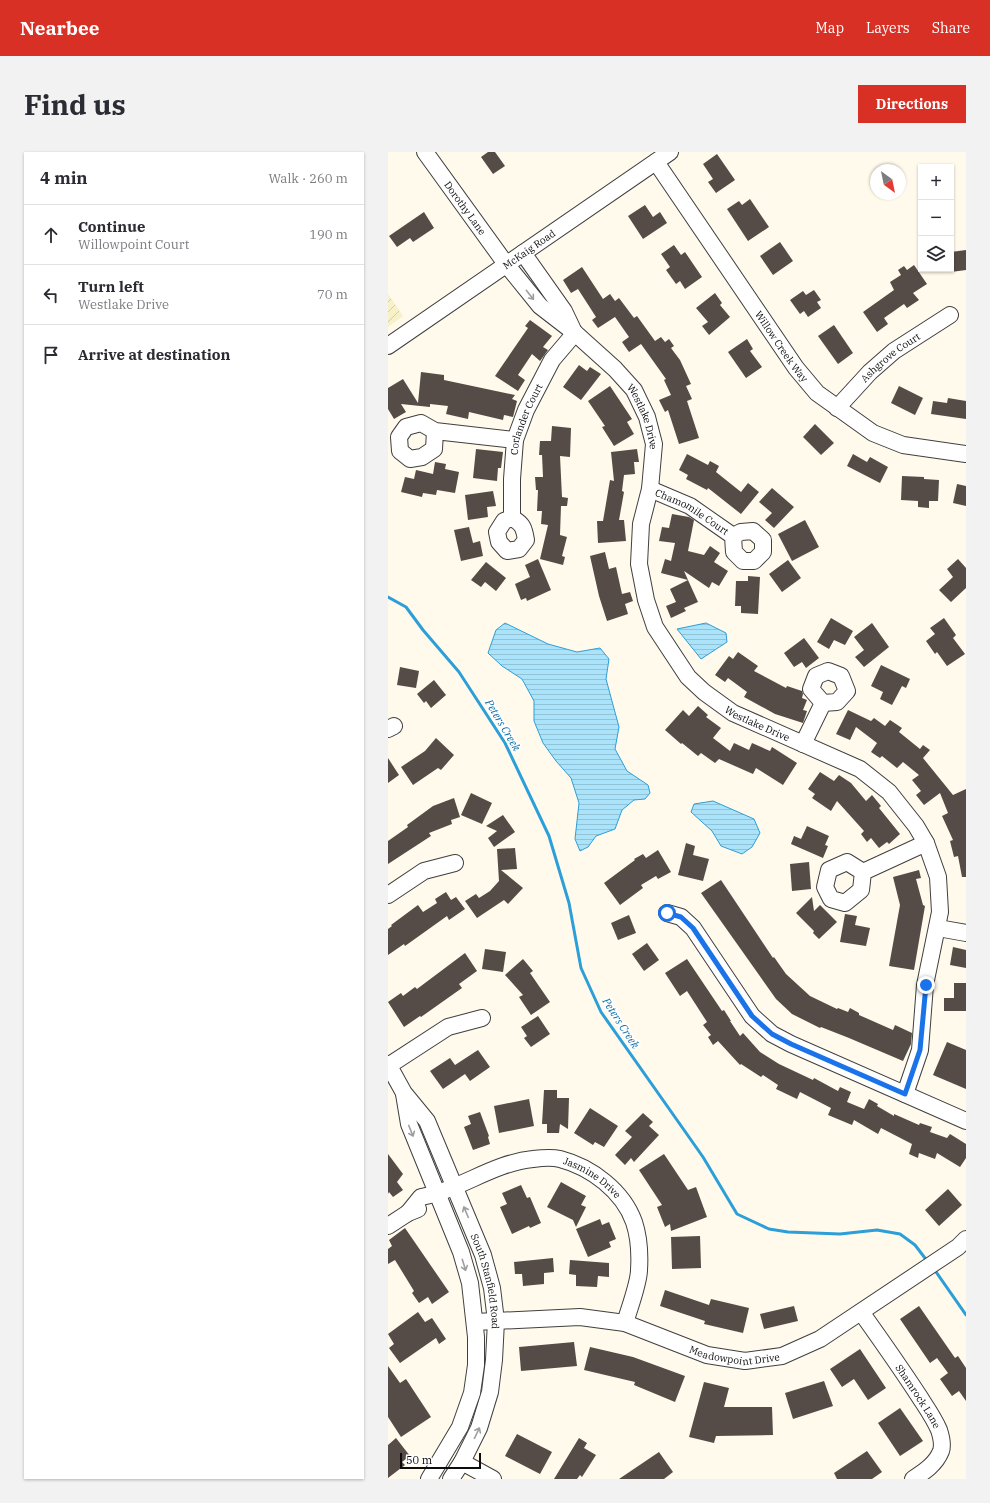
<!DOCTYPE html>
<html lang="en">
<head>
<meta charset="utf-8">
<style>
	:root { --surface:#fff; --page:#f2f2f3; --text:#2b2b33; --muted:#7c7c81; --line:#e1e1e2; --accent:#d93025 }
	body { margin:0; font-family:"IBM Plex Serif",serif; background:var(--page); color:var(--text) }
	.controls { position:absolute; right:12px; top:12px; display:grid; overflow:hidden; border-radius:0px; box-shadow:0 1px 3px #0004 }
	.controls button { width:36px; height:36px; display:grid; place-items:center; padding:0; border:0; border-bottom:1px solid var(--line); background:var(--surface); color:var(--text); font:20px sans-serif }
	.compass { position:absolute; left:482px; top:12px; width:36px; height:36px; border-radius:50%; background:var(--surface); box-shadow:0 1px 3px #0004; rotate:147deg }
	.scale { position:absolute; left:12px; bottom:10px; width:81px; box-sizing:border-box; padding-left:4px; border:2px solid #0c0c0c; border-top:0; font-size:11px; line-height:14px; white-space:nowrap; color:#0c0c0c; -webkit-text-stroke:3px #fff; paint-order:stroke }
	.stop { position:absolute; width:12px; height:12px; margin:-9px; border:3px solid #1a73e8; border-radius:50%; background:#fff }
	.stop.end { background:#1a73e8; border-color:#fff; box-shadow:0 1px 4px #0008 }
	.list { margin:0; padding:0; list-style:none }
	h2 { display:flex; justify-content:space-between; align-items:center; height:52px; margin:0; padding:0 16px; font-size:17px }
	h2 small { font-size:13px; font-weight:400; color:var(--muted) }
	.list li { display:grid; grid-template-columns:26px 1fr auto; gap:12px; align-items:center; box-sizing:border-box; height:60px; padding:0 16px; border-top:1px solid var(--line) }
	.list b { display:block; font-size:15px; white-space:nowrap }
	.list p { margin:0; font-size:13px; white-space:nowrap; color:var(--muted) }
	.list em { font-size:13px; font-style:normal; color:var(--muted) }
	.icon { flex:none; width:22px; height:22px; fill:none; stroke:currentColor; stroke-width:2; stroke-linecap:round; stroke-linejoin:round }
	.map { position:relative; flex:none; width:578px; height:1327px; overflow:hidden; border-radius:0px }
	header { display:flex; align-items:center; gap:24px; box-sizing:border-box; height:56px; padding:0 20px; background:var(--accent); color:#fff }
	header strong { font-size:19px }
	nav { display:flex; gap:22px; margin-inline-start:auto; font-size:14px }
	.intro { display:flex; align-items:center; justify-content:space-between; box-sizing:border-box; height:96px; padding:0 24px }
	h1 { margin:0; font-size:28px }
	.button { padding:10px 18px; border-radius:0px; background:var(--accent); color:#fff; font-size:14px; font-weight:700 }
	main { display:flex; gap:24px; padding:0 24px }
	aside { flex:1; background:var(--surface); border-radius:0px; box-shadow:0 1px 3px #0004 }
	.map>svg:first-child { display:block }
	.farmland { fill:url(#farmland-furrows) }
	.water { fill:url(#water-rules); stroke:#2c9fd8 }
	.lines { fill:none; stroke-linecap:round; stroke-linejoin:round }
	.stream { stroke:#2c9fd8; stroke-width:3 }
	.building { fill:#554c47 }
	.minor-casing { stroke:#3f3f3f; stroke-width:18 }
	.minor { stroke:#fff; stroke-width:16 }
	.oneway { stroke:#9e9e9e }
	.route { stroke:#1a73e8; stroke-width:5 }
	.labels { text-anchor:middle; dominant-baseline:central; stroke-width:4; stroke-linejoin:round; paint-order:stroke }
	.street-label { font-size:10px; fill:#0c0c0c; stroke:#fff }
	.water-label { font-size:11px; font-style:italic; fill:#0c6ea7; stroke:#fff }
</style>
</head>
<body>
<header>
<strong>Nearbee</strong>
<nav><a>Map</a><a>Layers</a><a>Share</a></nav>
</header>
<div class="intro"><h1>Find us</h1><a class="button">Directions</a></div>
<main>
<aside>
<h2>4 min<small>Walk · 260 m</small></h2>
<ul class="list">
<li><svg class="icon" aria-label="ahead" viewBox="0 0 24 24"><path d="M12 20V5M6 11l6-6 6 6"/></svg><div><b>Continue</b><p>Willowpoint Court</p></div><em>190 m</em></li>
<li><svg class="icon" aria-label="left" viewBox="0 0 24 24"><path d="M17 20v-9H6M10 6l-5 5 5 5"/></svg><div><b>Turn left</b><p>Westlake Drive</p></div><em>70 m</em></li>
<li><svg class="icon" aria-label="arrive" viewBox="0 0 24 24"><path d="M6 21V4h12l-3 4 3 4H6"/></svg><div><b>Arrive at destination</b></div></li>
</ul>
</aside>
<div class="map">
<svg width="578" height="1327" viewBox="0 0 578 1327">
	<defs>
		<pattern id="farmland-furrows" width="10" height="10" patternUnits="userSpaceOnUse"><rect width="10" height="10" fill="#f7f0c9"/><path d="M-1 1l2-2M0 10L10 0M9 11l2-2" fill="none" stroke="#d3cdab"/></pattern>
		<pattern id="water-rules" width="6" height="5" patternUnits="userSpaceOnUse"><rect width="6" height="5" fill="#abe3fb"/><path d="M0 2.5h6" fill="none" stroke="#92c2d6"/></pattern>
	</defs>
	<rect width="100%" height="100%" fill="#fffaeb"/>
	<polygon class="farmland" points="0,142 15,164 0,175"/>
	<g class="water">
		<polygon points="117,471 160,492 189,500 212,496 221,507 218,527 231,575 227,597 239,619 260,633 262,641 257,647 246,648 234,658 227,677 208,684 200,695 192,699 187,687 191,651 183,626 168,609 155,591 146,569 146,549 134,527 114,514 100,501 108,478"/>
		<polygon points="318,471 338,481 339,490 313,507 289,477"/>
		<polygon points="325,649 366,667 372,681 364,695 354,702 333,694 324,679 303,660 306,652"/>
	</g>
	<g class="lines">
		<g class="stream">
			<polyline points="0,445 18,455 35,478 71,520 117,591 161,684 181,751 193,816 213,860 315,1005 349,1062 381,1077 400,1080 452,1082 489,1078 512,1082 527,1093 540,1110"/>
			<polyline points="546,1117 578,1163"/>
		</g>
	</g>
	<g class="building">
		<polygon points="100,0 107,0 117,14 105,22 93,5"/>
		<polygon points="329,2 347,28 328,41 320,30 325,27 315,12"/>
		<polygon points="362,47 381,75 360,89 339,57 351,49 354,53"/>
		<polygon points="257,53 265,65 272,60 279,71 255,87 240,64"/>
		<polygon points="36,60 46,76 25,90 22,86 9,95 1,84"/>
		<polygon points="392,90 405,109 385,123 372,104"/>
		<polygon points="286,93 293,103 297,100 314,125 297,137 292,129 288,132 278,118 282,115 273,102"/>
		<polygon points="578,98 578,118 563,120 563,100"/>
		<polygon points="526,113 539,132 525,141 531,148 519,156 516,152 496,166 500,172 489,180 475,160 506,138 502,130 513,123 510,118 516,114 519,118"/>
		<polygon points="194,115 215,147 222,142 227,149 231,146 246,166 249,164 267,189 273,185 277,190 281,187 286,194 283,196 292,208 303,232 298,234 304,247 299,249 311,286 291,292 280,258 277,260 271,248 283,243 276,228 278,227 253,192 241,200 234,190 241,185 227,165 210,176 204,168 208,165 190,137 183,141 175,128"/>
		<polygon points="426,138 433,148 429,150 433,156 420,165 416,159 412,162 402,148 415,139 418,143"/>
		<polygon points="327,141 334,151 332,153 342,165 321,183 314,174 320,170 308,156"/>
		<polygon points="142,168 164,184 155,195 160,198 152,209 144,202 130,223 137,228 130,239 107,224 140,176 137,174"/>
		<polygon points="446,173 465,201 450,212 430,184"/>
		<polygon points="359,187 365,197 362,199 374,215 358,226 340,200"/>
		<polygon points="191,213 199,219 202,215 213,222 193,248 175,235"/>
		<polygon points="33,220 56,223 56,228 127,243 124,247 129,249 125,265 116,263 115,268 81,260 80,267 58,262 60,254 42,252 42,255 13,252 18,260 6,267 0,257 0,236 15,227 30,251"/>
		<polygon points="222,234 244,267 239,270 246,282 226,294 214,275 217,274 200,249"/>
		<polygon points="511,234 535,246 527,263 503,251"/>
		<polygon points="560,246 578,249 578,267 543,262 545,249 559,251"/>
		<polygon points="427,272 446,291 433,303 415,285"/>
		<polygon points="164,274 183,276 182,305 172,304 174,345 180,346 179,354 173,354 172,383 179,385 174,404 177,405 175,413 152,407 160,373 153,372 154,359 149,359 150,338 148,338 147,325 155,325 154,303 151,303 152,289 163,289"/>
		<polygon points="88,297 115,300 113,316 110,316 109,329 85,326"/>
		<polygon points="249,297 251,310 246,310 247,322 236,323 234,339 236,340 231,368 236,368 238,389 210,391 209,369 215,369 222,328 226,329 223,300"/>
		<polygon points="299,302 320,313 322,309 331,314 328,320 353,340 360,331 371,340 353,362 320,336 319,338 298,327 300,323 291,318"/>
		<polygon points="465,302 479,310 482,305 500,315 492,331 459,314"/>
		<polygon points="47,310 58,312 57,317 71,320 67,341 49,338 48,343 35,341 34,345 13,340 17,325 26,327 28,318 45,322"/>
		<polygon points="514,324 536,325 536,327 551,328 550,349 541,349 541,356 530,355 530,349 513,348"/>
		<polygon points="569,332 578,334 578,354 565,351"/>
		<polygon points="384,336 406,355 386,376 377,368 384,361 371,350"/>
		<polygon points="105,339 108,354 99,355 100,365 80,368 77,343"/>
		<polygon points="284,362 301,365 306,368 300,399 316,403 322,394 332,401 326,410 340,419 331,434 324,430 321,436 296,419 300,428 273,421 277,407 283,409 287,391 271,389 274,375 281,376"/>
		<polygon points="417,368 431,395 404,409 390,382"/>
		<polygon points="81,375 85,391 92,389 95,404 73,409 66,378"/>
		<polygon points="217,400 221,417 228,415 234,442 242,440 245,449 237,452 240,462 219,469 211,444 202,404"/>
		<polygon points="150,407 163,438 139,449 138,446 133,448 127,432 142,425 137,413"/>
		<polygon points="570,407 578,416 578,436 563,450 551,438 565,425 559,417"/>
		<polygon points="400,408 413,426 394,440 381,422"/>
		<polygon points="98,410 118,426 108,439 97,430 93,435 83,428"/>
		<polygon points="360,424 372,425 370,462 353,461 353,454 347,454 348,429 360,429"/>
		<polygon points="300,428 310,450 296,456 298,459 283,466 278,454 288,450 282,437"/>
		<polygon points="443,466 465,479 457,493 446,488 441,497 429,490"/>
		<polygon points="556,466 568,483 565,486 577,502 559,514 549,500 547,502 538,489 547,482 542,476"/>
		<polygon points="484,471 501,495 476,515 467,505 476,498 466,485"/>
		<polygon points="416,486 431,506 418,516 414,510 406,515 396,501"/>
		<polygon points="350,500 370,514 366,519 398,536 399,534 414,539 415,542 414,546 419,548 415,558 419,559 415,571 387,562 356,545 359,540 340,526 337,530 327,523 341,504 345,507"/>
		<polygon points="493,513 522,527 518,536 514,534 504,553 492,547 495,540 483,534"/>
		<polygon points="12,515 31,519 28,536 9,533"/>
		<polygon points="46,528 58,543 43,556 38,549 36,551 29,542"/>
		<polygon points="310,554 320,563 318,565 333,576 325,586 342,599 346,591 361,598 364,591 382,599 384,595 409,611 395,633 368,616 365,622 331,607 327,611 313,601 310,604 294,591 293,592 277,578 295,558 301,564"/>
		<polygon points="460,558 483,569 486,566 497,574 502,568 514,576 511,580 532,597 535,593 542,598 535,606 565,643 578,637 578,725 574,725 570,704 566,705 562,689 565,688 554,664 560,661 552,641 536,653 528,643 533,639 524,628 531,623 515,610 509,616 494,604 492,606 483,600 489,591 468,575 462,588 448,582"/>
		<polygon points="48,586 66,603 53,618 50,616 25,633 13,615 37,599"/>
		<polygon points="0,606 11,623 0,631"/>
		<polygon points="432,620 446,629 451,623 463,631 478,649 484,643 493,654 491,656 512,682 501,692 499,690 491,696 483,686 479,690 473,682 476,679 449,649 443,659 424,646 427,642 420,637"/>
		<polygon points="83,641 104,651 94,672 73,663"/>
		<polygon points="66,646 72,665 63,668 64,672 41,681 43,684 0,712 0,689 20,675 19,673 45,654"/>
		<polygon points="115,663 127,680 106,695 100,686 109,679 98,674"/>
		<polygon points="419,674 441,684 437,693 440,694 435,706 403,692 406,684 413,687"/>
		<polygon points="298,691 307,694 305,703 321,707 315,729 290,723"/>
		<polygon points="127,696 129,717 113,718 135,736 120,752 116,748 89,766 77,749 88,742 91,746 102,739 111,729 109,697"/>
		<polygon points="270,698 283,720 270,727 268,724 253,733 255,736 232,753 216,731 247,708 246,707 255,702 258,706"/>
		<polygon points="421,710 423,737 404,739 402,712"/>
		<polygon points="531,718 533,726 528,727 535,753 537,754 526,818 501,814 512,753 505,725"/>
		<polygon points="333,728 385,806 386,805 398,822 422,844 449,857 450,856 460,860 462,856 471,861 471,863 505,878 507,873 524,881 523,892 515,909 461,886 433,875 432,876 404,862 388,847 313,741"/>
		<polygon points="58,740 63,748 68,745 77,757 61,768 59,764 17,794 16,792 0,803 0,777 4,774 3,773 30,753 35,760 49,751 47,747"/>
		<polygon points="424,745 426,759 432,753 449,770 431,787 425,781 426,779 408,761"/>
		<polygon points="457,762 469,764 467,773 482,776 478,794 452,790"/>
		<polygon points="241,763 248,781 230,788 223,771"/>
		<polygon points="259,791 271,808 256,819 244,802"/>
		<polygon points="565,795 578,798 578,816 562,813"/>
		<polygon points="97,797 118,800 115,820 94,817"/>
		<polygon points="77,801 89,819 71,832 74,836 33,865 32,864 16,875 0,850 13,841 15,844 27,835 29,837"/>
		<polygon points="135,807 145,819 142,821 162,850 143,863 131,845 135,843 117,823"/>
		<polygon points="299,807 334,859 336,858 343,869 342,869 352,884 355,881 372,900 391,912 425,928 426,926 450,939 452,935 463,940 459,950 476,957 481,947 490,952 489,954 506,964 506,962 531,973 532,971 544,975 542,980 559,986 562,982 578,992 578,1006 572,1015 549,1001 547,1007 531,1001 530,1006 521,1002 524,992 493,976 490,982 466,968 464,973 440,963 443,956 412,940 409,947 388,937 390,933 375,923 373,925 353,912 352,913 330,889 325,893 320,885 323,883 315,873 319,870 299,839 292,844 277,821"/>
		<polygon points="566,831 578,831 578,859 556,859 556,846 566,846"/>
		<polygon points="150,864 162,882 143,895 136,886 139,884 133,875"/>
		<polygon points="559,890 578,898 578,937 545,923"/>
		<polygon points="90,898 102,915 82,929 77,922 55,937 42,919 62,906 67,913"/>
		<polygon points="156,938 169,938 169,946 181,946 180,977 172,972 171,981 159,981 159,972 154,972"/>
		<polygon points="141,947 146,974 111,981 106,954"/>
		<polygon points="202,956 230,974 216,995 207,990 205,993 186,981"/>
		<polygon points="92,960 101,984 100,985 102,992 85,998 76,975 83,972 80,964"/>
		<polygon points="255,961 265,970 261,974 271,983 246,1010 243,1006 237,1013 227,1003 244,985 237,979"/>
		<polygon points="0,1002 15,1022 9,1030 15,1038 5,1045 1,1040 0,1042"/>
		<polygon points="276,1002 300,1038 308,1035 319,1065 283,1079 282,1072 277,1075 269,1055 274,1053 251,1018"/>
		<polygon points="173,1030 198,1044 193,1053 198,1055 188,1075 185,1068 159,1055"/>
		<polygon points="133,1033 139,1046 142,1045 153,1071 142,1076 141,1074 124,1082 112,1055 119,1052 114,1041"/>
		<polygon points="560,1037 574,1053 551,1074 537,1058"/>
		<polygon points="212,1067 214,1073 221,1070 228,1087 221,1090 223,1095 200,1105 188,1077"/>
		<polygon points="17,1076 61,1140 44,1152 40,1145 31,1151 24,1141 26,1139 7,1108 0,1112 0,1097 4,1094 1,1088"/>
		<polygon points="312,1084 313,1116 284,1117 283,1085"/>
		<polygon points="165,1106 166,1120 156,1121 156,1132 135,1134 134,1122 127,1122 126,1110"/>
		<polygon points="182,1108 221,1111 221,1125 210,1124 209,1135 188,1134 188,1123 181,1122"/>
		<polygon points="277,1138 321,1153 323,1147 361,1156 355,1181 316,1172 317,1169 272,1154"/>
		<polygon points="406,1154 410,1169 376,1177 372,1162"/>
		<polygon points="531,1154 567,1206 570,1204 578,1216 578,1249 571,1239 564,1244 552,1227 560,1221 549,1206 542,1211 512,1167"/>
		<polygon points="30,1160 37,1170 44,1166 58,1187 51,1192 48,1186 12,1211 1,1196 6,1192 0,1182"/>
		<polygon points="186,1190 189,1214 133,1219 131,1195"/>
		<polygon points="202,1195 245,1205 297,1224 287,1250 246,1233 247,1230 196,1218"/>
		<polygon points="472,1197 498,1236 480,1248 466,1227 454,1235 442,1217"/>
		<polygon points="0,1214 12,1231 18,1227 43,1265 13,1285 0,1265"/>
		<polygon points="436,1229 445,1254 405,1267 397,1241"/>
		<polygon points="316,1230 341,1236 336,1255 384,1255 385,1283 328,1284 326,1291 301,1285"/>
		<polygon points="512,1256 535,1289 512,1304 490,1271"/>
		<polygon points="129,1282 164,1300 152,1322 117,1304"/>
		<polygon points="8,1286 22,1304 14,1310 17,1313 0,1326 0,1293"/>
		<polygon points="191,1286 199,1291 196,1296 208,1303 194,1325 192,1323 189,1327 166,1327"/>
		<polygon points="479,1299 494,1320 484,1327 449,1327 446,1321"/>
		<polygon points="271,1300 285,1320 276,1327 231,1327"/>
	</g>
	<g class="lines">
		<g class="minor-casing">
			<g id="minor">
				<path id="s1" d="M37,0L118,112L152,154L187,181L227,217L246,238L259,265L266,292L262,337L253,372L251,412L258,448L267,475L300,525L316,540L345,561L472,617L501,640L528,674L538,691L550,725L552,760L537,833L532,898L517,942"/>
				<path id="s2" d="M268,10L408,216L429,241L485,281L515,293L578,302"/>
				<polyline points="135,101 176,159 185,178"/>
				<path id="s3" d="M0,194L282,0"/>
				<path id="s4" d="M449,256L482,220L506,199L562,163"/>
				<polyline points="47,279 46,297 34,305 22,307 12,299 11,285 18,275 33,271 47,279 127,288"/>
				<path id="s5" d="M262,337L302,354L345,384L346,400L355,409H366L375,400V388L365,379L353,380L345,384"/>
				<path id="s6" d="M124,366C135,372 136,376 138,388L131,397L119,399L111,390L109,380L116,369L124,366V327L127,288L138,258L164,208L187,181"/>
				<polyline points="0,577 6,574"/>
				<polyline points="415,592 435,551 449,550 459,539 453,524 440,519 428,524 423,537 435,551"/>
				<polyline points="475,720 473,738 457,751 443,747 437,735 441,718 459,710 475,720 538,691"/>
				<polyline points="0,743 36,719 67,711"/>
				<polyline points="279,761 293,765 305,776 364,864 384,882 403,892 578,969"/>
				<polyline points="550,776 578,781"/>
				<path id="s7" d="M0,912L16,941L39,969L95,1103L104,1136L108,1169L106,1208L102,1240L91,1276L74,1310L63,1327"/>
				<polyline points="0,914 60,875 94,866"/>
				<polyline points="16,942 21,972 73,1100 82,1131 88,1185 88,1213 84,1241 72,1275 41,1327"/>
				<path id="s8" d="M20,1061L33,1045C72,1038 105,1011 145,1007C153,1006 164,1005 172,1007C203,1015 235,1039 246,1070C251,1085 252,1102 251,1118C251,1131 241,1157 237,1171"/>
				<polyline points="0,1074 20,1061 30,1057"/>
				<path id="s9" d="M473,1160C493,1188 512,1215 531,1244C538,1255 546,1266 551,1278C553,1284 555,1293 553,1299C548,1312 536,1320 525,1327"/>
				<path id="s10" d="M87,1170L192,1165L237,1171L319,1203L357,1209L394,1204L432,1187L570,1095L578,1087"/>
				<polyline points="74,1310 105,1327"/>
			</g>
		</g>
		<use href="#minor" class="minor"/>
	</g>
	<defs><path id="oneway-shaft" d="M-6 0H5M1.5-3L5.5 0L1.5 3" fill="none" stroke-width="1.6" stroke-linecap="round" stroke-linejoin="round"/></defs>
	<g class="oneway">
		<use href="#oneway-shaft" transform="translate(142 143) rotate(52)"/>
		<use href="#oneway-shaft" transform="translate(23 979) rotate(68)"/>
		<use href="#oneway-shaft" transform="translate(78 1060) rotate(-113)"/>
		<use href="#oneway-shaft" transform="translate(76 1113) rotate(73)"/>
		<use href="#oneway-shaft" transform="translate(89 1281) rotate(-64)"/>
	</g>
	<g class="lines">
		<polyline class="route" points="279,761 293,765 305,776 364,864 384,882 403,892 517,942 532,898 538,833"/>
	</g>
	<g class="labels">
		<g class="street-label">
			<text stroke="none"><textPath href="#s1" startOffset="69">Dorothy Lane</textPath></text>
			<text stroke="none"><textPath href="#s3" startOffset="171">McKaig Road</textPath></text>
			<text stroke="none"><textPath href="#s2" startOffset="223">Willow Creek Way</textPath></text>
			<text stroke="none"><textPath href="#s4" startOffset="74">Ashgrove Court</textPath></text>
			<text stroke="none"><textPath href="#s1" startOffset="347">Westlake Drive</textPath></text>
			<text stroke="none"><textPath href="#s6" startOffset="196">Corlander Court</textPath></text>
			<text stroke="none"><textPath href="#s5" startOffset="48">Chamomile Court</textPath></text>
			<text stroke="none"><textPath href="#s1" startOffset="707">Westlake Drive</textPath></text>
			<text stroke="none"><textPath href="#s8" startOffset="204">Jasmine Drive</textPath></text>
			<text stroke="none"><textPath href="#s7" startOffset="241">South Stanfield Road</textPath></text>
			<text stroke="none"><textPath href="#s10" startOffset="266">Meadowpoint Drive</textPath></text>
			<text stroke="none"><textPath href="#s9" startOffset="102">Shamrock Lane</textPath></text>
		</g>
		<g class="water-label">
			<text transform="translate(115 573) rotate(59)">Peters Creek</text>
			<text transform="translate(233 871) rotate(57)">Peters Creek</text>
		</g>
	</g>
</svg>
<div class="controls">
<button>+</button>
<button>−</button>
<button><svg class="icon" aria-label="layers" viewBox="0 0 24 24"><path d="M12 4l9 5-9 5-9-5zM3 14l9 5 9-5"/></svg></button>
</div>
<svg class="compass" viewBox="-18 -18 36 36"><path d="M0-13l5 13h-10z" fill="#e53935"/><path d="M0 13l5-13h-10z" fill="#7c7c81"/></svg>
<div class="scale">50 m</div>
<div class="stop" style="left:279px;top:761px"></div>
<div class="stop end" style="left:538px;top:833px"></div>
</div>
</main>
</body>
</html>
